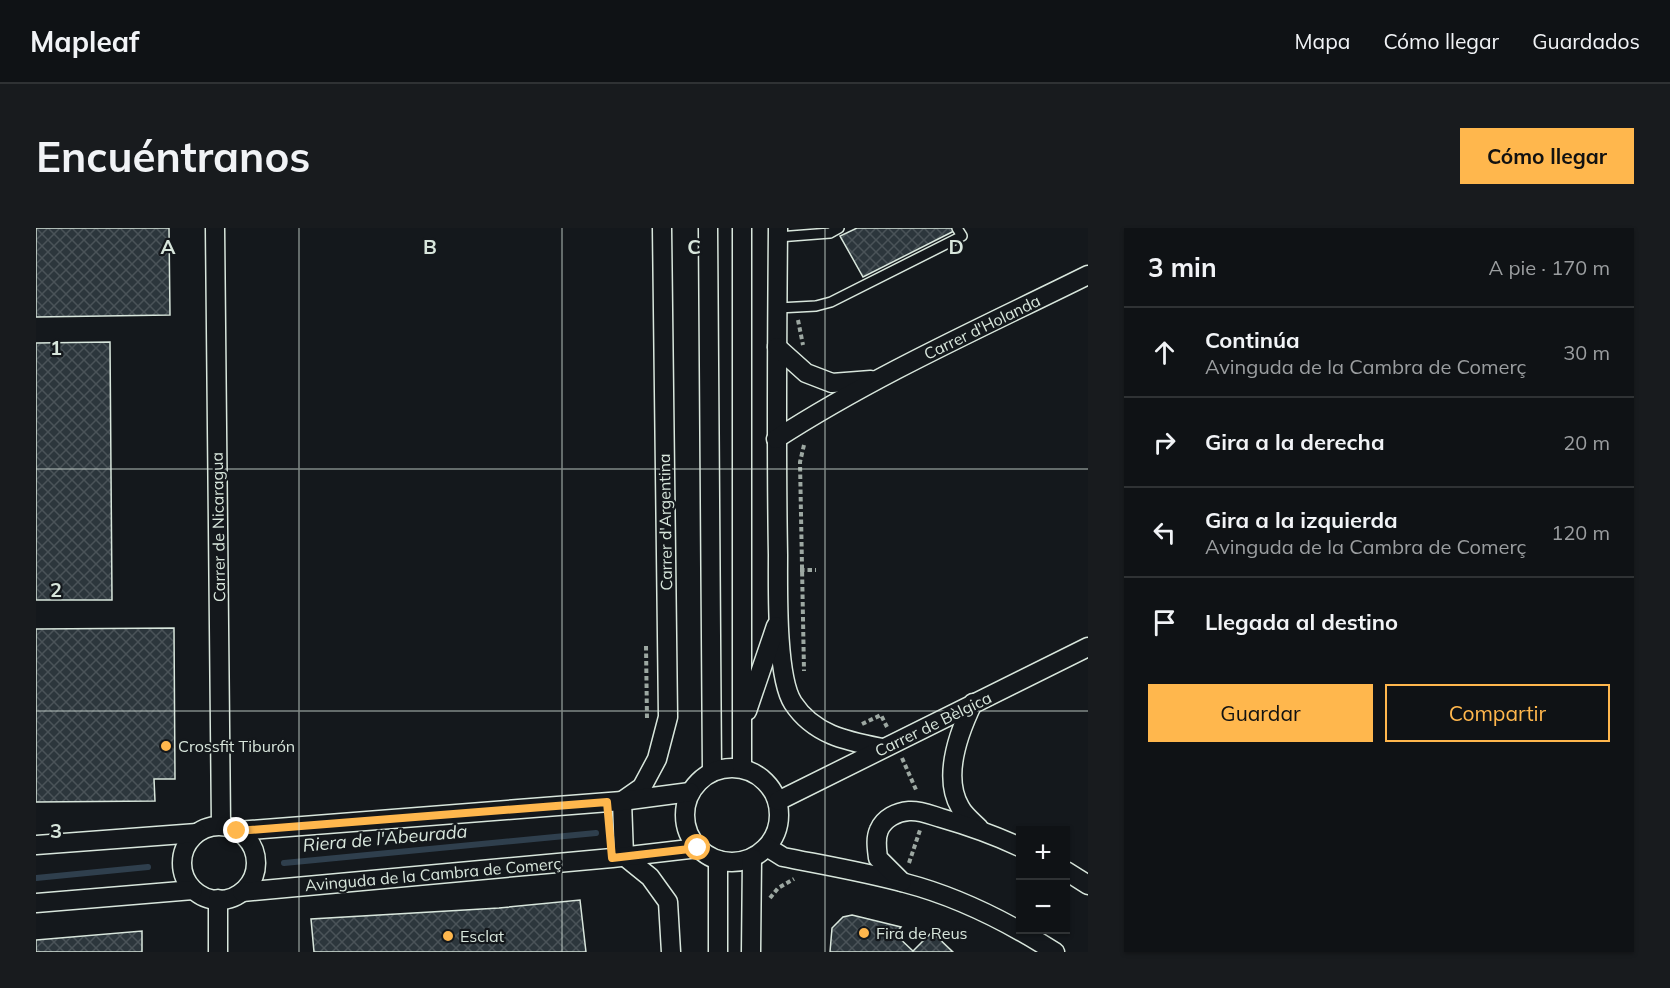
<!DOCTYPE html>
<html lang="es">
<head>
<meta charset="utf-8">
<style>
	:root { --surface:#0f1215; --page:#181b1e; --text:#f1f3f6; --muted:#9b9ea0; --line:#2f3234; --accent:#ffb74d }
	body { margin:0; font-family:Mulish,sans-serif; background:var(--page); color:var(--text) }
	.controls { position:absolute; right:18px; bottom:18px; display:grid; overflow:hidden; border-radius:0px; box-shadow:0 2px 4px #0004 }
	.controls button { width:54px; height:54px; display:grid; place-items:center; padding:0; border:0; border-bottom:2px solid var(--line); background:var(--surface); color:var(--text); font:30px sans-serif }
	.stop { position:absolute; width:18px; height:18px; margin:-14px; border:4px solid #ffb74d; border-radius:50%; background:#fff }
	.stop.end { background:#ffb74d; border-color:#fff; box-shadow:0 2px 6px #0008 }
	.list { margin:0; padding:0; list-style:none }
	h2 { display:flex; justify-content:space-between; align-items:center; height:78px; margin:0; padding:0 24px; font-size:26px }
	h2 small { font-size:20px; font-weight:400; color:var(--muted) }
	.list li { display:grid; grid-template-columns:39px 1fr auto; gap:18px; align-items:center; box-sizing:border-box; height:90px; padding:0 24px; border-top:2px solid var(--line) }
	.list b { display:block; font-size:22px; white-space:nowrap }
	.list p { margin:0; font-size:20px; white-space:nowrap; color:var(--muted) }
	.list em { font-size:20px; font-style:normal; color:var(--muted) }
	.actions { display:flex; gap:12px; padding:18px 24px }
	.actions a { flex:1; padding:14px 0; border:2px solid var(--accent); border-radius:0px; text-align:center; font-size:21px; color:var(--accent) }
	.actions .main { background:var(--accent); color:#111 }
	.icon { flex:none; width:33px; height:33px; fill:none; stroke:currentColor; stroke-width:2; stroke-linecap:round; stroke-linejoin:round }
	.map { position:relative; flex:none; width:1052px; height:724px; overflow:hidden; border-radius:0px }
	header { display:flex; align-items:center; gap:36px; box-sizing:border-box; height:84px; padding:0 30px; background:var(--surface); border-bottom:2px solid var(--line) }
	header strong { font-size:28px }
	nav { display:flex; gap:33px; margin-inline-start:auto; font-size:21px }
	.intro { display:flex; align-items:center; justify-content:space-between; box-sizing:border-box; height:144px; padding:0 36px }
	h1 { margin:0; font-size:42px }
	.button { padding:15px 27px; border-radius:0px; background:var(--accent); color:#111; font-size:21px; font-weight:700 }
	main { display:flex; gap:36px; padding:0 36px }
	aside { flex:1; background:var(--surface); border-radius:0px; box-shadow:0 2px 4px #0004 }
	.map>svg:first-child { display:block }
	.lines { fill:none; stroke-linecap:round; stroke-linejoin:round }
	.stream { stroke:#2f3f4d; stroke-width:6 }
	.building { fill:url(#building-cross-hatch); stroke:#d8e6dc; stroke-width:1.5 }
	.lane-casing { stroke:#d8e6dc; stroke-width:12 }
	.street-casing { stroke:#d8e6dc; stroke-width:21 }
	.path { stroke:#9da8a2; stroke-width:4; stroke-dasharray:4.5 3; stroke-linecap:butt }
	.lane { stroke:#14181c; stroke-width:9 }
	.street { stroke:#14181c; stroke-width:18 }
	.route { stroke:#ffb74d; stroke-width:8 }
	.grid { fill:none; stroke:#d8e6dc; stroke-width:1.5; stroke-opacity:0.55 }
	.poi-dot { fill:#ffb74d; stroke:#14181c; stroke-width:2 }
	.labels { text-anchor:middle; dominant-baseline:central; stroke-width:4.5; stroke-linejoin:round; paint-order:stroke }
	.street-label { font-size:16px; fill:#d8e6dc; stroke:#14181c }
	.poi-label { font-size:16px; fill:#d8e6dc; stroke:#14181c; text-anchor:start }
	.water-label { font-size:18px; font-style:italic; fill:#d8e6dc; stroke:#14181c }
	.grid-label { font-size:20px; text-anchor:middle; font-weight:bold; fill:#d8e6dc; stroke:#14181c; stroke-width:4.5; stroke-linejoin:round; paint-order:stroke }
</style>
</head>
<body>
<header>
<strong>Mapleaf</strong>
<nav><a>Mapa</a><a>Cómo llegar</a><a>Guardados</a></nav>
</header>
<div class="intro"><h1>Encuéntranos</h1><a class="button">Cómo llegar</a></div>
<main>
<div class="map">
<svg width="1052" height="724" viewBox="0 0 1052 724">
	<defs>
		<pattern id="building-cross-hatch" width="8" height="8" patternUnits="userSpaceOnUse" patternTransform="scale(1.5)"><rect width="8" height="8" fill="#2c363c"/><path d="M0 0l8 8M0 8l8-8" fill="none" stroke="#4a5358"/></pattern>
	</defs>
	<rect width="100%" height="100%" fill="#14181c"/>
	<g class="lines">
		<g class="stream">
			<polyline points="248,635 560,605"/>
			<polyline points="0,650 112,639"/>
		</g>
	</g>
	<g class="building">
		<polygon points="0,0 133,0 134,87 0,89"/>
		<polygon points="821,0 917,0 918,3 827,49 804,8"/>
		<polygon points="74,114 76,372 0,372 0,115"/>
		<polygon points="138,400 139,551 118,551 119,573 0,574 0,401"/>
		<polygon points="544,672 550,724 278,724 275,691 463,680"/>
		<polygon points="816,687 865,699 859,706 877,723 896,704 917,724 794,724 796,700 807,689"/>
		<polygon points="106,703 106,724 0,724 0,712"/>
	</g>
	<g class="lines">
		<g class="lane-casing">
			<g id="lane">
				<polyline points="742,9 794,5 803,0"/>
				<polyline points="742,80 780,78 795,74 926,8 921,0"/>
			</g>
		</g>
		<g class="street-casing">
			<g id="street">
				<polyline points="179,0 185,597"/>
				<polyline points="626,0 632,489 621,531 606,559 586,573 588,628 614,649 632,674 635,724"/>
				<polyline points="672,0 676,544"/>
				<path d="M742,0C741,109 740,218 742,327C742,360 740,449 757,475C778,507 811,513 846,520"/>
				<polyline points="741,119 770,145 796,155 835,152"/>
				<path d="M740,211C839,147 947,99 1052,47"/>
				<path d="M937,475C923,504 906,548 924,579C928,587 937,594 943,600"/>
				<polyline points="711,483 740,398"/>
				<circle cx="696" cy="587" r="47"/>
				<polyline points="706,540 706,0"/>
				<polyline points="742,573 1052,419"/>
				<circle cx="183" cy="635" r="37"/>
				<polyline points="201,603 586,573 654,564"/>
				<polyline points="0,617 161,605"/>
				<path d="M731,619L747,629C787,637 829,644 869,655C923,669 972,694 1019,724"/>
				<polyline points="682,632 682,724"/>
				<polyline points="1030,643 1052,657"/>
				<path d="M866,654L842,630C841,621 839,611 843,602C848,590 861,584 873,583C884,582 895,587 905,590C933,598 958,607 984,619"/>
				<polyline points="206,664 576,630 662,620"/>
				<polyline points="182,671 182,724"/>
				<polyline points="0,675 157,662"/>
				<polyline points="715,724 716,630"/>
			</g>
		</g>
		<g class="path">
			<polyline points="762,92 767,117"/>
			<polyline points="768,217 764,234 768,443"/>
			<polyline points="764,342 780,342"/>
			<polyline points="610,418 611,491"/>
			<polyline points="826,496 845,487 851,499"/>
			<polyline points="866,530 881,564"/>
			<polyline points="873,635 884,602"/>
			<polyline points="734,670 742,660 758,651"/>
		</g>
		<use href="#lane" class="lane"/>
		<use href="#street" class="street"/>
	</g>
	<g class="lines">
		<polyline class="route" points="201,603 571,574 576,630 662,620"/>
	</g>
	<path class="grid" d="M263,0V724M526,0V724M789,0V724M0,241H1052M0,483H1052"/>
	<g class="poi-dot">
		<circle cx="130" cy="518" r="6"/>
		<circle cx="828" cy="705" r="6"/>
		<circle cx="412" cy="708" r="6"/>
	</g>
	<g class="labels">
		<g class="street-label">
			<text transform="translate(946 99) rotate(-26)">Carrer d'Holanda</text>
			<text transform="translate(629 294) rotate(-91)">Carrer d'Argentina</text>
			<text transform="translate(182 299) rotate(-91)">Carrer de Nicaragua</text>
			<text transform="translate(897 496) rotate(-26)">Carrer de Bèlgica</text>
			<text transform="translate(397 646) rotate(-5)">Avinguda de la Cambra de Comerç</text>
		</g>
		<g class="poi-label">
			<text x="142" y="518">Crossfit Tiburón</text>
			<text x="840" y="705">Fira de Reus</text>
			<text x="424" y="708">Esclat</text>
		</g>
		<g class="water-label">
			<text transform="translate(349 610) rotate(-5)">Riera de l'Abeurada</text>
		</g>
	</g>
	<g class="grid-label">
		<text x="132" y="26">A</text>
		<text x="394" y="26">B</text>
		<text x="658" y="26">C</text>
		<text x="920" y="26">D</text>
		<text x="20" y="127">1</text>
		<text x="20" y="369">2</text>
		<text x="20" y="610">3</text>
	</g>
</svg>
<div class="controls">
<button>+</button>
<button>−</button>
</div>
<div class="stop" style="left:662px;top:620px"></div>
<div class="stop end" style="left:201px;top:603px"></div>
</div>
<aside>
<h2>3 min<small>A pie · 170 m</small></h2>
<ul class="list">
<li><svg class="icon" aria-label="ahead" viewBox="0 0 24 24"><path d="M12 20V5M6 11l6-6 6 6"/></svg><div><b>Continúa</b><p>Avinguda de la Cambra de Comerç</p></div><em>30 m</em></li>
<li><svg class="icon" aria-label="right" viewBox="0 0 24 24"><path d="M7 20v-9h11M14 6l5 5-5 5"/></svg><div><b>Gira a la derecha</b></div><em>20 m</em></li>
<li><svg class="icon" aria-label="left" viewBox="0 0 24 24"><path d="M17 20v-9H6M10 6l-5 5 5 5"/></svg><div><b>Gira a la izquierda</b><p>Avinguda de la Cambra de Comerç</p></div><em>120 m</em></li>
<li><svg class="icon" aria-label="arrive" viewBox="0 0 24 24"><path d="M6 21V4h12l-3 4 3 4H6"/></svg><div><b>Llegada al destino</b></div></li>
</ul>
<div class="actions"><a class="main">Guardar</a><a>Compartir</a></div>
</aside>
</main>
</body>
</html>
